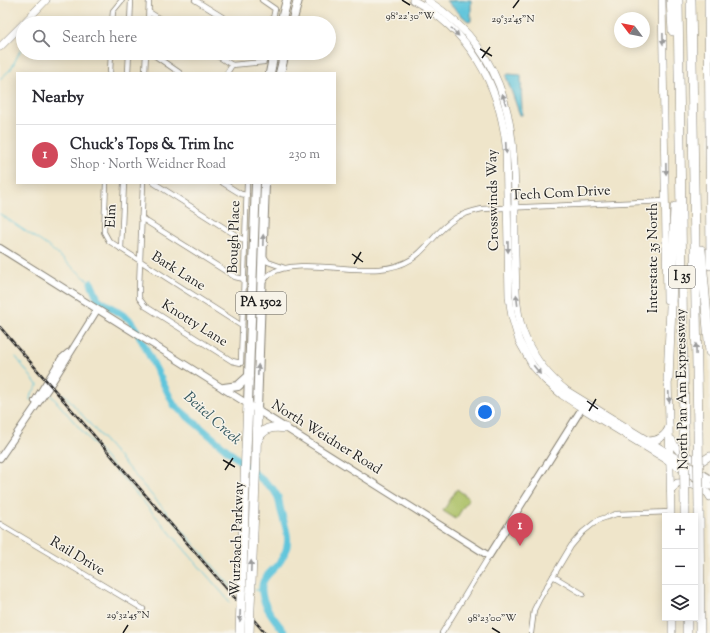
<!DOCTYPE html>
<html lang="en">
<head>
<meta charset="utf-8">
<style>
	:root { --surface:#fff; --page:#f7f7f7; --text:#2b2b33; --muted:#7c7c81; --line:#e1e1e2; --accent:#d1495b }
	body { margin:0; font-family:"Sorts Mill Goudy",serif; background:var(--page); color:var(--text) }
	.controls { position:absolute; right:12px; bottom:12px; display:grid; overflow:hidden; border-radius:0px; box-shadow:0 2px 10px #0003 }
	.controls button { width:36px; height:36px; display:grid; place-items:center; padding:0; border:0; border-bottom:1px solid var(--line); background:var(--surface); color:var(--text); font:20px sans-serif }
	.compass { position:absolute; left:614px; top:12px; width:36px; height:36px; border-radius:50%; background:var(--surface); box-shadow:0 2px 10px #0003; rotate:302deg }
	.you { position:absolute; left:485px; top:412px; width:14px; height:14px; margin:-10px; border:3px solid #fff; border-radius:50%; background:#1a73e8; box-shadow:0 0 0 6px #1a73e833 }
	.badge { display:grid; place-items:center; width:26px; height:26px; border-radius:50%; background:var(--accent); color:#fff; font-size:13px; font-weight:700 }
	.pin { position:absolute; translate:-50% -33px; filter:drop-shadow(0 1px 2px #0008) }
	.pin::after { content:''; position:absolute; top:21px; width:14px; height:12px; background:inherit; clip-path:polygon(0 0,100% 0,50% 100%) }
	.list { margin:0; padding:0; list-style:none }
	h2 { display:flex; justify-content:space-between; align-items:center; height:52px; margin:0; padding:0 16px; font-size:17px }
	h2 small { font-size:13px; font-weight:400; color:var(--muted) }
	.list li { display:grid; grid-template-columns:26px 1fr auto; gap:12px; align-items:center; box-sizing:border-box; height:60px; padding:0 16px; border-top:1px solid var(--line) }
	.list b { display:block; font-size:15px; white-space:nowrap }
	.list p { margin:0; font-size:13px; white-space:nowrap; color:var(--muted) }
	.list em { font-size:13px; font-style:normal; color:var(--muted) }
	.icon { flex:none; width:22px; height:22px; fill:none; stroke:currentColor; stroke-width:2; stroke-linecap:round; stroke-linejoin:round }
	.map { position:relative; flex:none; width:710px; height:633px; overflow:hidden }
	.search { position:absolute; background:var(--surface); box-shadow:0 2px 10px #0003; left:16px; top:16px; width:320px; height:44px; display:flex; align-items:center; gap:10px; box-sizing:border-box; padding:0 14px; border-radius:22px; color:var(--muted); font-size:15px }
	.panel { position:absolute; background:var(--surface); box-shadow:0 2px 10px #0003; left:16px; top:72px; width:320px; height:112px; border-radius:0px }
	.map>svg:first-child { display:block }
	.green { fill:#abc065; stroke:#646e40 }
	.water { fill:#5ec5db; stroke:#3d707c }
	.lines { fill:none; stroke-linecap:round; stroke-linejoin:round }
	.stream { stroke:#5ec5db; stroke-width:1 }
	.river { stroke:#5ec5db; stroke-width:7 }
	.minor-casing { stroke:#868073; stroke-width:6 }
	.tertiary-casing { stroke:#868073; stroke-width:8 }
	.secondary-casing { stroke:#868073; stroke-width:8 }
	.trunk-casing { stroke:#868073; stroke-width:10 }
	.motorway-casing { stroke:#868073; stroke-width:10 }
	.minor { stroke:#fff; stroke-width:4.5 }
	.tertiary { stroke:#fff; stroke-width:6 }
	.secondary { stroke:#fff; stroke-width:7 }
	.trunk { stroke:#fff; stroke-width:8 }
	.motorway { stroke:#fff; stroke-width:9 }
	.rail-casing { stroke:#1c1c1c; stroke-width:2.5 }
	.rail { stroke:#f7f3e8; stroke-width:1; stroke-dasharray:3; stroke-linecap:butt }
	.motorway-bridge-casing { stroke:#868073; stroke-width:10; stroke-linecap:butt }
	.motorway-bridge { stroke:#fff; stroke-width:9 }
	.oneway { fill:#999 }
	.ticks { fill:none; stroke:#1c1c1c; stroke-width:1.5 }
	.labels { text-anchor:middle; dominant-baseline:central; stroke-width:3; stroke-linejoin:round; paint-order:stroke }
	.shield { fill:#f7f3e8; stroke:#5e5c59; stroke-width:1 }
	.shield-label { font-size:13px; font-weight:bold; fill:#1c1c1c }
	.street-label { font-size:14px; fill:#1c1c1c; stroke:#f7f3e8 }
	.water-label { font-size:15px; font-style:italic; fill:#33575f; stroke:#f7f3e8 }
	.ticks-label { font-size:10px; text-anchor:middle; fill:#1c1c1c; stroke:#f7f3e8; stroke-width:3; stroke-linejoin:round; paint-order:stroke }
</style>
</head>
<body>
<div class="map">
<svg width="710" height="633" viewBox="0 0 710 633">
	<rect width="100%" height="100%" fill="#f7f3e8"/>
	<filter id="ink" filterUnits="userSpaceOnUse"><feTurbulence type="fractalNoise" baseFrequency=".025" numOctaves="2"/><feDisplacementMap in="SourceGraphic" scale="8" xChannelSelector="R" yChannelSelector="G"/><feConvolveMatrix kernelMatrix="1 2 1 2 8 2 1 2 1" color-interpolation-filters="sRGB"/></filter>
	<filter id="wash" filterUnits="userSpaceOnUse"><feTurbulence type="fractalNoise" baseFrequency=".012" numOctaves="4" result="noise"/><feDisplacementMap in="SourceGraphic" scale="16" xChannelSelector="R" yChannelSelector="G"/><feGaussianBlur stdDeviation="0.9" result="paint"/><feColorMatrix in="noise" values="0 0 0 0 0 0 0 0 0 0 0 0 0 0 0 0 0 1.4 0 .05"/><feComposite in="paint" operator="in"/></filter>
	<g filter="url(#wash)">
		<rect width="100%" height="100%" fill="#efe5ca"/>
		<polygon class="green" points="457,489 469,498 456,519 443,511"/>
		<g class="water">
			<polygon points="471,0 471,21 469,22 446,1"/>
			<polygon points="508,74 521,75 522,115 520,115 506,76"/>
		</g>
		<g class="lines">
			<g class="stream">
				<polyline points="0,79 11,69 23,45"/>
				<polyline points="0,214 49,247 91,283"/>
				<polyline points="16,357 38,386"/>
				<polyline points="50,394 230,602"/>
				<polyline points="63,395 64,394 234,590 238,590"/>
				<polyline points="30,400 31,394 38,385"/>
				<polyline points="255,590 262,590"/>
			</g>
			<path class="river" d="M91,283L98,299L129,319L135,327L174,405L273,489C281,501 278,499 281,511C286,530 293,542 281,560C276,569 262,576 262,587C260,604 276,620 285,633"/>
		</g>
	</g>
	<g filter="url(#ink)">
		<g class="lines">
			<g class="minor-casing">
				<g id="minor">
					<polyline points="195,0 232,23"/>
					<polyline points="262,0 275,9 272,23"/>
					<polyline points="149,12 166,23"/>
					<polyline points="112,23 113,11 122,0"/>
					<polyline points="130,23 131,0"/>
					<polyline points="148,23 149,0"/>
					<polyline points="151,53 180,73"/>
					<polyline points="213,53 232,65"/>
					<polyline points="232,65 264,62 266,53"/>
					<polyline points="110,73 111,53"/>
					<polyline points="128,73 129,53"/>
					<polyline points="145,73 146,53"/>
					<polyline points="227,73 232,65"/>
					<polyline points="106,183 104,232 109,241 242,326"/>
					<polyline points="143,183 139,288 139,298 145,306 232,361 241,363 247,183"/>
					<polyline points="154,183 245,241"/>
					<polyline points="223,183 241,194 247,195"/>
					<polyline points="141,218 235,277 244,279"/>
					<polyline points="121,249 124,183"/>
					<polyline points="263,255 268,262 285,268"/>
					<path d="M262,284C264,281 266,277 270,274C293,258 350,272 379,269C425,265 424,239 456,218C464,213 473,211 482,209L666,201"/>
					<polyline points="0,524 143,609"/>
					<polyline points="553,576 583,594"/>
					<polyline points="442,633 489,556"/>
					<polyline points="531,633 534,610 540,598 571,546 583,532 598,520 616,514 671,512"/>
				</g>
			</g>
			<g class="tertiary-casing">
				<g id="tertiary">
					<polyline points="0,248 489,556 584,405"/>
					<polyline points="35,401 61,359 68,353"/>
					<polyline points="0,458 49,387 97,310"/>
				</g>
			</g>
			<g class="secondary-casing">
				<g id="secondary">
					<path d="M413,0C469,30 499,83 506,145L509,297L512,317L519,341L533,366L545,380L562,395L582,408L710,486"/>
					<path d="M427,0C525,64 514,152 515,255C516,283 514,312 526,339C535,359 549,377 567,391L710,479"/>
					<polyline points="662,0 667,300"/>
					<polyline points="708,0 710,266"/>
					<polyline points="24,23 46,0"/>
					<polyline points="0,47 23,24"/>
					<polyline points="668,376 671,516"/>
					<path d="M672,440C679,456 686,456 702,461L710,456"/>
					<path d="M648,441C658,441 665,437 669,427"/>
					<path d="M671,491L677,483C687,482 706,487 710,497"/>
					<polyline points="672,618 672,633"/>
				</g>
			</g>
			<g class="trunk-casing">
				<g id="trunk">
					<polyline points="281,23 287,0"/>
					<polyline points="292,23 298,0"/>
					<polyline points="270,73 274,53"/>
					<polyline points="280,73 285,53"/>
					<polyline points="224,388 238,386 249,376"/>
					<polyline points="248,403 256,183"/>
					<polyline points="257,409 265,183"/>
				</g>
			</g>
			<g class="motorway-casing">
				<g id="motorway">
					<polyline points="671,0 673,31"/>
					<polyline points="678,0 684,429"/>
					<polyline points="691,0 698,430"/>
					<polyline points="701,250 710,352"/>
					<polyline points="668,380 675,207"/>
					<path d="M257,441C263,428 271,426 285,428"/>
					<polyline points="246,451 248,403"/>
					<polyline points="256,457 257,409"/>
					<polyline points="685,506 685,516"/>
					<polyline points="699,508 700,633"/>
					<polyline points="687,618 687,633"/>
				</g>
			</g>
			<use href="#minor" class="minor"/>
			<use href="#tertiary" class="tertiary"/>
			<use href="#secondary" class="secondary"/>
			<use href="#trunk" class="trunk"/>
			<use href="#motorway" class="motorway"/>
			<g class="rail-casing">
				<polyline id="rail" points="0,327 265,633"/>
			</g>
			<use href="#rail" class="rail"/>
			<g class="motorway-bridge-casing">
				<g id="motorway-bridge">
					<polyline points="684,429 685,506"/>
					<polyline points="698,430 699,508"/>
					<polyline points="240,633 246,451"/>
					<polyline points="249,633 256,457"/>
				</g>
			</g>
			<use href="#motorway-bridge" class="motorway-bridge"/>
		</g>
		<defs><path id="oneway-solid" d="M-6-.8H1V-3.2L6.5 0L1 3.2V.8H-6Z"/></defs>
		<g class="oneway">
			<use href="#oneway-solid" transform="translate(455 32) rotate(46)"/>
			<use href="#oneway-solid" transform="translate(663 39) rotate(89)"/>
			<use href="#oneway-solid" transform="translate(504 99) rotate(-108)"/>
			<use href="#oneway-solid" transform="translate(506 148) rotate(87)"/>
			<use href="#oneway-solid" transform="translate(666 169) rotate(89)"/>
			<use href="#oneway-solid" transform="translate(263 240) rotate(-88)"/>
			<use href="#oneway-solid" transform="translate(508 247) rotate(89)"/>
			<use href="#oneway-solid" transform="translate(517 300) rotate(-97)"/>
			<use href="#oneway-solid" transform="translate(696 349) rotate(-91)"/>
			<use href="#oneway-solid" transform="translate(258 370) rotate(-88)"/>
			<use href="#oneway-solid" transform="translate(537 370) rotate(52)"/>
			<use href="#oneway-solid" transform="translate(669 397) rotate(87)"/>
			<use href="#oneway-solid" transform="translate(251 566) rotate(-88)"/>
			<use href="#oneway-solid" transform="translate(240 616) rotate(92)"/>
		</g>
	</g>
	<path class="ticks" d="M402,0L410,5M513,8L519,0M480,49L492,56M482,58L490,47M352,254L363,262M354,264L361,252M587,401L598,409M589,411L596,399M223,460L235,467M225,470L233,458M492,628L500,633M123,633L128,625"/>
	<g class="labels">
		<g class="shield">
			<rect x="669" y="266" width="26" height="22" rx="3"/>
			<rect x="236" y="292" width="50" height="22" rx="3"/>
		</g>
		<g class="shield-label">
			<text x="682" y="277">I 35</text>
			<text x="261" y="303">PA 1502</text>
		</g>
		<g class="street-label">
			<text transform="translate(561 194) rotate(-3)">Tech Com Drive</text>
			<text transform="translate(494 200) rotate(-91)">Crosswinds Way</text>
			<text transform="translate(112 216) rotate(-88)">Elm</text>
			<text transform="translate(235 237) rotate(-88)">Bough Place</text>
			<text transform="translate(654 258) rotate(-90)">Interstate 35 North</text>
			<text transform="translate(178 272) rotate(32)">Bark Lane</text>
			<text transform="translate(194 324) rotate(32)">Knotty Lane</text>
			<text transform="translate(683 389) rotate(-91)">North Pan Am Expressway</text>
			<text transform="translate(326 438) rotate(32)">North Weidner Road</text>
			<text transform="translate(238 539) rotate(-88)">Wurzbach Parkway</text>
			<text transform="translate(77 557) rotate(31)">Rail Drive</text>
		</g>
		<g class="water-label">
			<text transform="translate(212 419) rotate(42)">Beitel Creek</text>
		</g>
	</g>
	<g class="ticks-label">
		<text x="410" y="19">98°22'30"W</text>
		<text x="513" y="22">29°32'45"N</text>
		<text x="128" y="618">29°32'45"N</text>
		<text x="492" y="621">98°23'00"W</text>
	</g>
</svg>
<div class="controls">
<button>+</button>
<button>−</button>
<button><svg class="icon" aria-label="layers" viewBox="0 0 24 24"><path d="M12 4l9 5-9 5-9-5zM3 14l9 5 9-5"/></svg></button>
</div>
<svg class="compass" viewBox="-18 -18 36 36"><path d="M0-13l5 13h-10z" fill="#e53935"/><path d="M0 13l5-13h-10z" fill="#7c7c81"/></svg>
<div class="you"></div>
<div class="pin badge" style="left:520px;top:546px">1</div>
<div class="search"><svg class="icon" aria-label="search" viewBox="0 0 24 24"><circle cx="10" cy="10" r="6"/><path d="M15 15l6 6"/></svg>Search here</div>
<section class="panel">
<h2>Nearby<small></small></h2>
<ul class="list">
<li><span class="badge">1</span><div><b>Chuck's Tops &amp; Trim Inc</b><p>Shop · North Weidner Road</p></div><em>230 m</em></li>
</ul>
</section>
</div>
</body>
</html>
